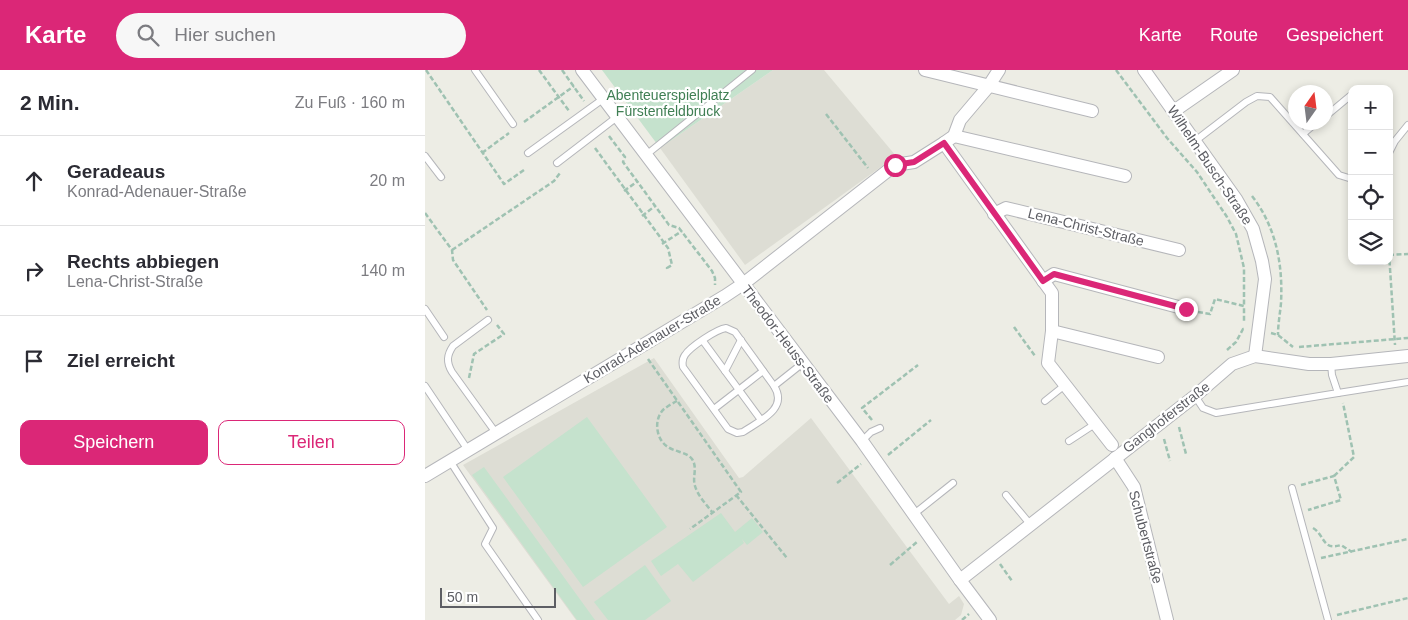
<!DOCTYPE html>
<html lang="de">
<head>
<meta charset="utf-8">
<style>
	:root { --surface:#fff; --page:#f7f7f7; --text:#2b2b33; --muted:#7c7c81; --line:#e1e1e2; --accent:#db2777 }
	body { margin:0; font-family:Arial,sans-serif; background:var(--page); color:var(--text) }
	.controls { position:absolute; right:15px; top:15px; display:grid; overflow:hidden; border-radius:10px; box-shadow:0 2px 8px #0003 }
	.controls button { width:45px; height:45px; display:grid; place-items:center; padding:0; border:0; border-bottom:1px solid var(--line); background:var(--surface); color:var(--text); font:25px sans-serif }
	.compass { position:absolute; left:863px; top:15px; width:45px; height:45px; border-radius:50%; background:var(--surface); box-shadow:0 2px 8px #0003; rotate:14deg }
	.scale { position:absolute; left:15px; bottom:12px; width:116px; box-sizing:border-box; padding-left:5px; border:2px solid #5d5e64; border-top:0; font-size:14px; line-height:18px; white-space:nowrap; color:#5d5e64; -webkit-text-stroke:4px #fff; paint-order:stroke }
	.stop { position:absolute; width:15px; height:15px; margin:-11px; border:4px solid #db2777; border-radius:50%; background:#fff }
	.stop.end { background:#db2777; border-color:#fff; box-shadow:0 1px 5px #0008 }
	.list { margin:0; padding:0; list-style:none }
	h2 { display:flex; justify-content:space-between; align-items:center; height:65px; margin:0; padding:0 20px; font-size:21px }
	h2 small { font-size:16px; font-weight:400; color:var(--muted) }
	.list li { display:grid; grid-template-columns:32px 1fr auto; gap:15px; align-items:center; box-sizing:border-box; height:90px; padding:0 20px; border-top:1px solid var(--line) }
	.list b { display:block; font-size:19px; white-space:nowrap }
	.list p { margin:0; font-size:16px; white-space:nowrap; color:var(--muted) }
	.list em { font-size:16px; font-style:normal; color:var(--muted) }
	.actions { display:flex; gap:10px; padding:15px 20px }
	.actions a { flex:1; padding:11px 0; border:1px solid var(--accent); border-radius:10px; text-align:center; font-size:18px; color:var(--accent) }
	.actions .main { background:var(--accent); color:#fff }
	.icon { flex:none; width:28px; height:28px; fill:none; stroke:currentColor; stroke-width:2; stroke-linecap:round; stroke-linejoin:round }
	.map { position:relative; flex:none; width:983px; height:550px; overflow:hidden }
	header { display:flex; align-items:center; gap:30px; box-sizing:border-box; height:70px; padding:0 25px; background:var(--accent); color:#fff }
	header strong { font-size:24px }
	nav { display:flex; gap:28px; margin-inline-start:auto; font-size:18px }
	.search { width:350px; height:45px; background:var(--page); display:flex; align-items:center; gap:12px; box-sizing:border-box; padding:0 18px; border-radius:28px; color:var(--muted); font-size:19px }
	main { display:flex }
	aside { flex:1; background:var(--surface) }
	.map>svg:first-child { display:block }
	.education { fill:#ddddd4 }
	.green { fill:#c5e2cd }
	.lines { fill:none; stroke-linecap:round; stroke-linejoin:round }
	.lane-casing { stroke:#b5b6ba; stroke-width:8 }
	.street-casing { stroke:#b5b6ba; stroke-width:14 }
	.path { stroke:#9fc2b2; stroke-width:2.5; stroke-dasharray:5 2.5; stroke-linecap:butt }
	.lane { stroke:#fff; stroke-width:6 }
	.street { stroke:#fff; stroke-width:12 }
	.route { stroke:#db2777; stroke-width:6 }
	.labels { text-anchor:middle; dominant-baseline:central; stroke-width:4.5; stroke-linejoin:round; paint-order:stroke }
	.park-label { font-size:14px; fill:#407f54; stroke:#fff }
	.street-label { font-size:14px; fill:#5d5e64; stroke:#fff }
</style>
</head>
<body>
<header>
<strong>Karte</strong>
<div class="search"><svg class="icon" aria-label="search" viewBox="0 0 24 24"><circle cx="10" cy="10" r="6"/><path d="M15 15l6 6"/></svg>Hier suchen</div>
<nav><a>Karte</a><a>Route</a><a>Gespeichert</a></nav>
</header>
<main>
<aside>
<h2>2 Min.<small>Zu Fuß · 160 m</small></h2>
<ul class="list">
<li><svg class="icon" aria-label="ahead" viewBox="0 0 24 24"><path d="M12 20V5M6 11l6-6 6 6"/></svg><div><b>Geradeaus</b><p>Konrad-Adenauer-Straße</p></div><em>20 m</em></li>
<li><svg class="icon" aria-label="right" viewBox="0 0 24 24"><path d="M7 20v-9h11M14 6l5 5-5 5"/></svg><div><b>Rechts abbiegen</b><p>Lena-Christ-Straße</p></div><em>140 m</em></li>
<li><svg class="icon" aria-label="arrive" viewBox="0 0 24 24"><path d="M6 21V4h12l-3 4 3 4H6"/></svg><div><b>Ziel erreicht</b></div></li>
</ul>
<div class="actions"><a class="main">Speichern</a><a>Teilen</a></div>
</aside>
<div class="map">
<svg width="983" height="550" viewBox="0 0 983 550">
	<rect width="100%" height="100%" fill="#edede5"/>
	<g class="education">
		<polygon points="348,0 399,0 471,86 320,195 235,78"/>
		<polygon points="229,288 314,408 318,407 386,348 524,534 534,526 539,534 536,545 530,550 151,550 38,395"/>
	</g>
	<g class="green">
		<polygon points="177,0 348,0 235,78"/>
		<polygon points="162,347 242,457 158,517 78,407"/>
		<polygon points="59,397 170,550 152,550 47,405"/>
		<polygon points="296,443 310,462 327,448 338,462 322,475 317,469 319,473 268,512 253,494 236,506 226,491"/>
		<polygon points="220,495 246,531 220,550 183,550 169,532"/>
	</g>
	<g class="lines">
		<g class="lane-casing">
			<g id="lane">
				<polyline points="50,0 88,54"/>
				<polyline points="901,46 925,26"/>
				<polyline points="878,64 892,52"/>
				<polyline points="770,71 821,32 832,26 845,27 914,105 927,109"/>
				<polyline points="103,83 178,29"/>
				<polyline points="964,83 970,71 983,55"/>
				<polyline points="221,85 327,0"/>
				<polyline points="0,86 16,107"/>
				<polyline points="132,93 192,47"/>
				<polyline points="0,239 19,267"/>
				<path d="M63,250L28,276C22,285 21,292 27,302L71,363"/>
				<path d="M301,258L310,262L349,316C364,339 334,351 318,362L312,363L303,359L258,297C257,292 257,289 260,285C265,277 292,259 301,258Z"/>
				<polyline points="316,270 300,301 336,350"/>
				<polyline points="278,271 300,301"/>
				<polyline points="0,316 43,380"/>
				<polyline points="349,316 378,293"/>
				<polyline points="913,323 983,312"/>
				<polyline points="770,326 778,338 791,343 913,323 907,305 906,294"/>
				<polyline points="620,331 640,315"/>
				<polyline points="289,339 338,301"/>
				<polyline points="437,371 446,362 455,358"/>
				<polyline points="644,371 670,354"/>
				<polyline points="25,391 68,458 60,474 113,550"/>
				<polyline points="867,418 903,550"/>
				<polyline points="581,425 605,454"/>
				<polyline points="489,444 528,413"/>
			</g>
		</g>
		<g class="street-casing">
			<g id="street">
				<polyline points="157,0 437,371 535,510 565,550"/>
				<polyline points="500,0 667,41"/>
				<polyline points="574,0 563,17 535,50 529,66 519,73 627,223 627,261 623,293 687,375"/>
				<polyline points="719,0 811,129 828,159 837,191 840,209 830,286"/>
				<polyline points="749,41 808,0"/>
				<polyline points="529,66 700,106"/>
				<polyline points="569,144 581,138 754,180"/>
				<polyline points="618,211 629,204 761,239"/>
				<polyline points="627,261 733,287"/>
				<polyline points="690,388 709,417 742,550"/>
				<polyline points="0,406 300,226 318,214 470,95 489,92 519,73"/>
				<polyline points="535,510 770,326 807,294 830,286 884,294 906,294 983,286"/>
			</g>
		</g>
		<g class="path">
			<polyline points="1,0 79,114 99,100"/>
			<polyline points="114,0 144,41"/>
			<polyline points="137,0 159,31"/>
			<polyline points="691,0 742,68 772,102 802,147 811,164 819,198 819,236"/>
			<polyline points="401,44 443,98"/>
			<polyline points="99,52 149,16"/>
			<polyline points="184,66 200,87 198,92 244,155 254,158 287,201 290,208 290,215"/>
			<polyline points="170,78 243,178 247,195 242,198 244,200"/>
			<polyline points="57,83 84,63"/>
			<polyline points="199,121 213,111"/>
			<path d="M827,126C851,157 858,194 856,233C855,244 853,254 853,265"/>
			<polyline points="0,143 27,180 28,190 62,240"/>
			<polyline points="217,146 230,136"/>
			<polyline points="237,174 257,161"/>
			<polyline points="27,180 129,111 135,103"/>
			<polyline points="964,183 970,275"/>
			<polyline points="964,185 983,184"/>
			<polyline points="773,242 785,244 790,229 819,236 819,252"/>
			<polyline points="589,257 610,286"/>
			<polyline points="846,263 853,265 868,277"/>
			<polyline points="874,277 983,268"/>
			<polyline points="802,280 811,272 818,259 821,259"/>
			<polyline points="223,289 316,422 265,459"/>
			<polyline points="44,308 49,284 79,264 72,255"/>
			<path d="M252,331C248,333 243,336 239,339C228,349 231,370 243,377C250,382 262,382 267,389C273,398 267,407 270,416C273,426 281,434 287,442"/>
			<polyline points="447,350 437,338 493,295"/>
			<polyline points="754,357 761,384"/>
			<polyline points="739,369 745,391"/>
			<polyline points="463,385 506,350"/>
			<polyline points="909,406 929,387 918,333"/>
			<polyline points="412,413 436,394"/>
			<polyline points="876,415 909,406 916,430 883,440"/>
			<polyline points="311,425 362,488"/>
			<path d="M888,458C900,465 897,481 916,475L927,482"/>
			<polyline points="896,488 983,469"/>
			<polyline points="575,494 587,511"/>
			<polyline points="465,495 492,472"/>
			<polyline points="912,545 983,528"/>
			<polyline points="537,550 544,544"/>
		</g>
		<use href="#lane" class="lane"/>
		<use href="#street" class="street"/>
	</g>
	<g class="lines">
		<polyline class="route" points="470,95 489,92 519,73 618,211 629,204 761,239"/>
	</g>
	<g class="labels">
		<g class="park-label">
			<text x="243" y="25">Abenteuerspielplatz<tspan x="243" dy="16">Fürstenfeldbruck</tspan></text>
		</g>
		<g class="street-label">
			<text transform="translate(785 95) rotate(56)">Wilhelm-Busch-Straße</text>
			<text transform="translate(661 157) rotate(14)">Lena-Christ-Straße</text>
			<text transform="translate(227 269) rotate(-31)">Konrad-Adenauer-Straße</text>
			<text transform="translate(363 274) rotate(53)">Theodor-Heuss-Straße</text>
			<text transform="translate(741 347) rotate(-38)">Ganghoferstraße</text>
			<text transform="translate(721 467) rotate(75)">Schubertstraße</text>
		</g>
	</g>
</svg>
<div class="controls">
<button>+</button>
<button>−</button>
<button><svg class="icon" aria-label="locate" viewBox="0 0 24 24"><circle cx="12" cy="12" r="6"/><path d="M12 2v4M12 18v4M2 12h4M18 12h4"/></svg></button>
<button><svg class="icon" aria-label="layers" viewBox="0 0 24 24"><path d="M12 4l9 5-9 5-9-5zM3 14l9 5 9-5"/></svg></button>
</div>
<svg class="compass" viewBox="-18 -18 36 36"><path d="M0-13l5 13h-10z" fill="#e53935"/><path d="M0 13l5-13h-10z" fill="#7c7c81"/></svg>
<div class="scale">50 m</div>
<div class="stop" style="left:470px;top:95px"></div>
<div class="stop end" style="left:761px;top:239px"></div>
</div>
</main>
</body>
</html>
